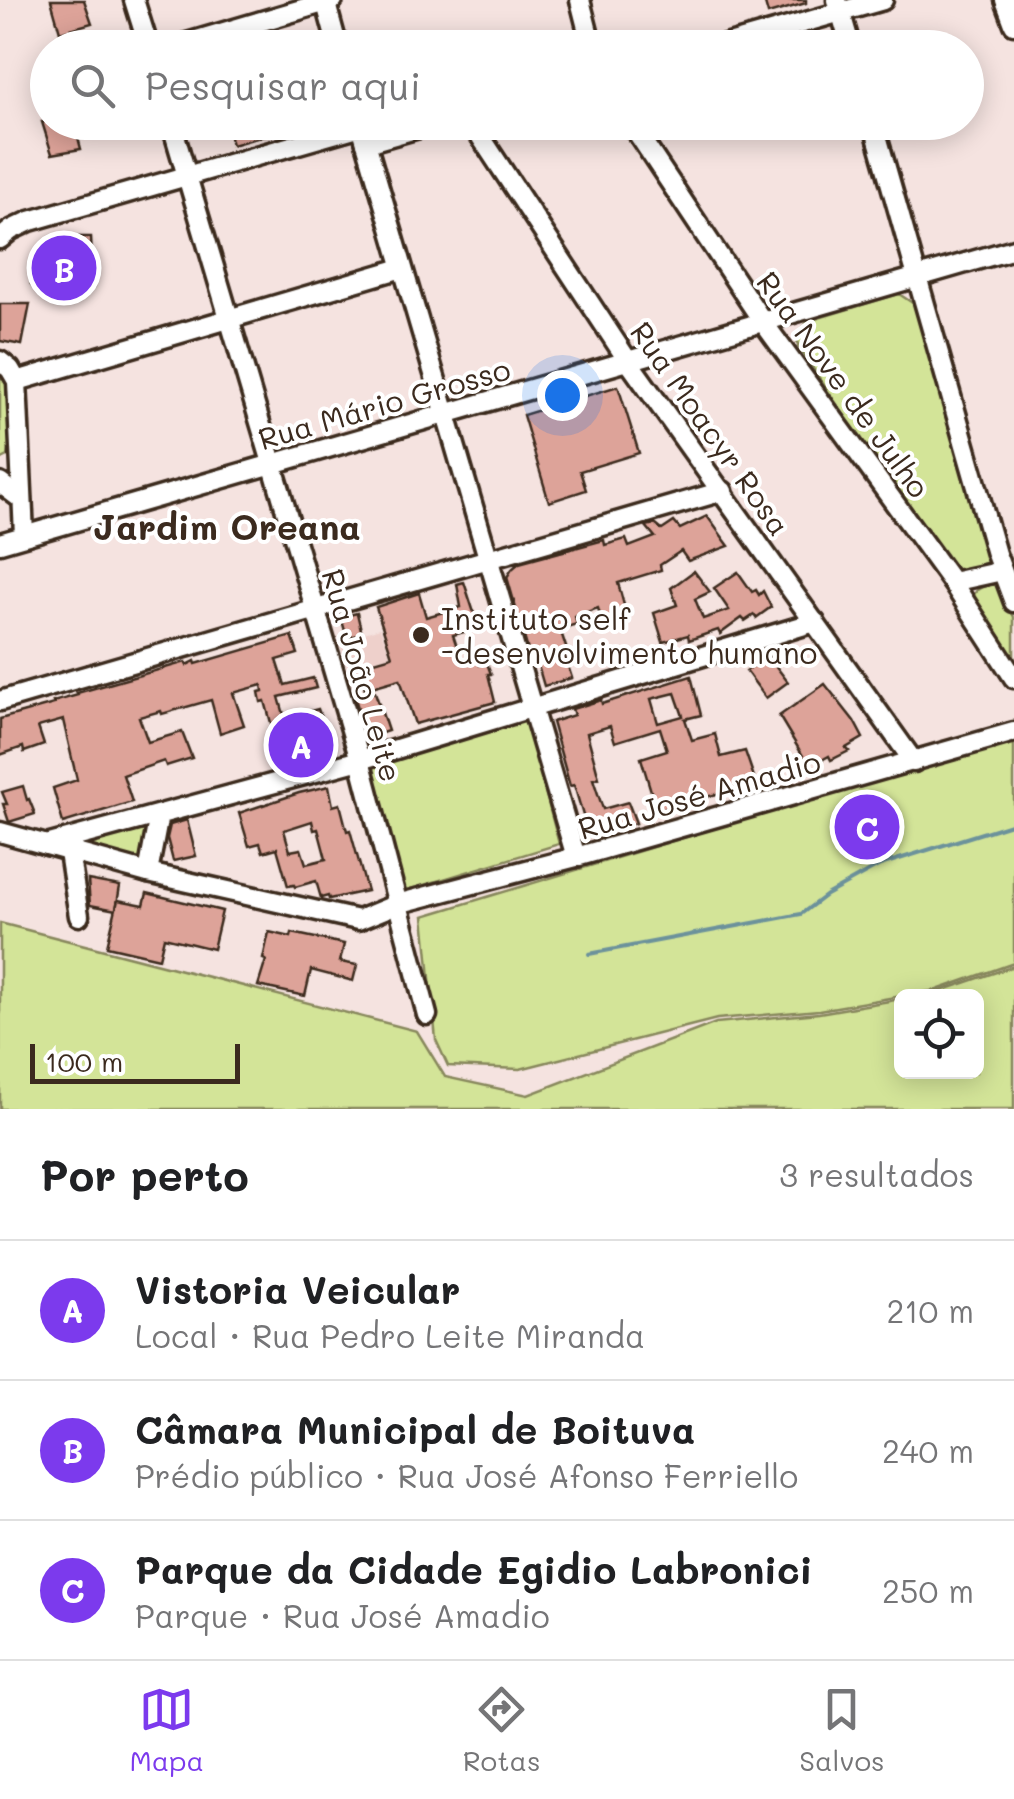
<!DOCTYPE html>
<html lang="pt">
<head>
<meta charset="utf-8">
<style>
	:root { --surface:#fff; --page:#f6f6f6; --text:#202124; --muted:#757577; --line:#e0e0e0; --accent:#7c3aed }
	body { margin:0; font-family:Mali,sans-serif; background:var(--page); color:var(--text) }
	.controls { position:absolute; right:30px; bottom:30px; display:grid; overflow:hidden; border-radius:15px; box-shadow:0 5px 25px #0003 }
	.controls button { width:90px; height:90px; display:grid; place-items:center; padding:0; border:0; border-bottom:2px solid var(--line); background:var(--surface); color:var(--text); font:50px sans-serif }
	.scale { position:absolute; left:30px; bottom:25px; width:210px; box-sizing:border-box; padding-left:10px; border:5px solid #3b2a1e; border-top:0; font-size:28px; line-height:35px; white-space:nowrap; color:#3b2a1e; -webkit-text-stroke:8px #fff; paint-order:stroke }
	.you { position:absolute; left:562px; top:395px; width:35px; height:35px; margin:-25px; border:8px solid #fff; border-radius:50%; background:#1a73e8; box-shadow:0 0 0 15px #1a73e833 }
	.badge { display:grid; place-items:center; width:65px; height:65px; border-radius:50%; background:var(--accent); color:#fff; font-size:32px; font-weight:700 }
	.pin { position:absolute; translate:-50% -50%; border:5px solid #fff; box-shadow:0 2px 10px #0006 }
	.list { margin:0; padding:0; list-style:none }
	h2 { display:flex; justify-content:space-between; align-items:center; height:130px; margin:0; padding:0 40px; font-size:42px }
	h2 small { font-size:32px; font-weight:400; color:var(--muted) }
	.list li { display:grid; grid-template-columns:65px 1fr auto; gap:30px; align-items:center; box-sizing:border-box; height:140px; padding:0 40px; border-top:2px solid var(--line) }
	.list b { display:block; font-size:38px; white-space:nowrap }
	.list p { margin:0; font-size:32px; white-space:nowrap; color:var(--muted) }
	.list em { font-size:32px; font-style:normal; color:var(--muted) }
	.icon { flex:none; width:55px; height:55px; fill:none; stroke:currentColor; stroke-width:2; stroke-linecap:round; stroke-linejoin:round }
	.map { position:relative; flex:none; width:1014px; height:1109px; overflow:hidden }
	.search { position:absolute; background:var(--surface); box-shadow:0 5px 25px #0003; left:30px; right:30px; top:30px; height:110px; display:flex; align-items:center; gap:25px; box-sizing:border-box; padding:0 35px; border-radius:55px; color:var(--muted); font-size:38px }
	.sheet { height:550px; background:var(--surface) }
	nav { display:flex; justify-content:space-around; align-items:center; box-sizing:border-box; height:140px; border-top:2px solid var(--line); background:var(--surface); font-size:28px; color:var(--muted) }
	nav a { display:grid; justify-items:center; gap:5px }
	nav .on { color:var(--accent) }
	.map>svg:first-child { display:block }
	.built { fill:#eed0cb }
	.green { fill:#d3e498; stroke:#87875b; stroke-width:2.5 }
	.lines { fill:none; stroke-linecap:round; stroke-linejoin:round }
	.stream { stroke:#6c929b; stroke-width:4 }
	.building { fill:#dda399; stroke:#3b2a1e; stroke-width:2.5; fill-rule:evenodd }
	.minor-casing { stroke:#3b2a1e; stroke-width:25 }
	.minor { stroke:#fff; stroke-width:18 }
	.poi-dot { fill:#3b2a1e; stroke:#fff; stroke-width:4 }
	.labels { text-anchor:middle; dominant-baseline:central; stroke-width:8; stroke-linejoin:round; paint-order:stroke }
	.street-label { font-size:30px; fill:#3b2a1e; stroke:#fff }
	.poi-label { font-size:30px; fill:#3b2a1e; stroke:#fff; text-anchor:start }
	.quarter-label { font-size:35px; font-weight:bold; fill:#3b2a1e; stroke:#fff }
</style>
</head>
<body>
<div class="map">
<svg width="1014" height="1109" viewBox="0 0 1014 1109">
	<rect width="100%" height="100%" fill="#f5e3e0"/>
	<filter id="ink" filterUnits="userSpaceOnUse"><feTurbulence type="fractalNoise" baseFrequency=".01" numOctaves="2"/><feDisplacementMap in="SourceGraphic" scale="20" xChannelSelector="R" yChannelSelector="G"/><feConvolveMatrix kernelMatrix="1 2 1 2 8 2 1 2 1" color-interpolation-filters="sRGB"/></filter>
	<g filter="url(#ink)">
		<polygon class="built" points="380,628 390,655 348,667 339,641"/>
		<g class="green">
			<polygon points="899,294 914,304 919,312 992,568 954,573 905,507 798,346 797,337 808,321"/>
			<polygon points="0,369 7,378 9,386 10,447 8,456 0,460"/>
			<path d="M990,584L997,585L1014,617V668L973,602C973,590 979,588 990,584Z"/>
			<polygon points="526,719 559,844 404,891 371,765"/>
			<polygon points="1014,738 1014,963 937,990 819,1010 717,1019 520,1069 448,1066 436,1040 424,916"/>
			<polygon points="152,822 144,866 67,845"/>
			<polygon points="0,923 417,1031 445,1077 528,1095 716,1023 819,1013 901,999 902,1072 976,1072 976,996 916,996 935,993 1014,966 1014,1109 0,1109"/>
		</g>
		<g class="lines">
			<polyline class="stream" points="589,954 801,914 826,895 880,865 1014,823"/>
		</g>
		<g class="building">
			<polygon points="51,0 84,0 92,23 60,32"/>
			<polygon points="764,0 806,0 806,3 768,14"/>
			<polygon points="42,122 74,122 81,149 52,154"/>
			<polygon points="226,122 299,122 299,126 232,145"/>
			<polygon points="60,237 91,237 93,287 54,287 44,296 31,284 42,274 32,265 45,251 59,264"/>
			<polygon points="0,304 30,304 22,345 0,341"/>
			<polygon points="618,386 639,453 580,471 586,490 549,502 523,415"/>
			<polygon points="707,516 729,546 688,561 681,551 660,565 661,570 618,583 628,620 604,629 598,608 575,616 577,624 560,629 567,650 563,651 572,678 544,686 536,659 531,661 507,577 512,569 519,563 604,540 605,545 626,539 629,547 655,537 646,526 655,524 662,530 674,522 680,529"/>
			<polygon points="694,571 710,592 695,599 703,619 729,610 714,588 738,572 752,592 756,590 759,595 763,591 771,607 756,618 754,615 745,621 742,618 720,634 718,630 689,640 688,635 663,642 654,613 677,605 671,588"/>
			<polygon points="464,582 479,628 453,635 462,662 478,657 480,665 487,663 491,674 488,674 495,702 415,724 400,679 365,689 362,678 354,680 350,668 392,656 376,607 419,593 426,617 461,607 457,584"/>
			<polygon points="357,613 362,634 347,638 341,617"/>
			<polygon points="292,636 298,654 277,660 285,685 313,678 316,688 279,697 285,718 318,709 327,734 326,744 318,752 282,763 265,701 261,702 259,692 263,691 262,685 233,693 244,725 220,733 211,700 162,714 161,711 139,717 148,742 182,732 192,758 166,766 164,761 123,775 132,802 63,823 53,788 77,780 63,720 38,727 44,745 24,752 23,747 0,755 0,719 54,704 53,702 78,695 77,693 186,662 187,665 195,661 196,664"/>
			<polygon points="768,656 788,682 766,698 746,671"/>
			<path d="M691,676L701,715L685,719L692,740L715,734L721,757L745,751L756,783L657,811L641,758L667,750L660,728L615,742L610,726L587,733L599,778L593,779L603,809L628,802L636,823L589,836L574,785L570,786L552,722L574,715L572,709L601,700L602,704ZM675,693L683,716L658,723L651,699Z"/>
			<polygon points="825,684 854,721 863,738 846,748 849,751 831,760 829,756 818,762 817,759 806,761 779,716"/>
			<polygon points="375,692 388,731 367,738 355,698"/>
			<polygon points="23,786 27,800 29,799 35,814 9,822 3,804 7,804 2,792"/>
			<path d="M329,786L333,806L340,804L347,831L350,830L367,891L329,899L328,896L321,898L316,881L295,887L294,885L288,886L277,848L263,852L260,843L249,846L239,813L299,793ZM312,821L314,830L318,829L326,859L306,864L301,849L290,851L284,830Z"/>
			<polygon points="187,820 196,856 173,861 167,838 170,825"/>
			<polygon points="88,880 120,886 116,910 90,905"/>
			<polygon points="147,893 222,911 213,949 164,937 159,958 107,946 118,900 144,905"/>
			<polygon points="269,932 291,937 292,933 344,944 340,962 357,965 353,981 311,970 305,996 258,986 266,960 263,959"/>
		</g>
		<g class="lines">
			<g class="minor-casing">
				<g id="minor">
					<polyline points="134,0 149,48"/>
					<polyline points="325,0 338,48"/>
					<polyline points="580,0 592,48"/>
					<polyline points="837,0 851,48"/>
					<polyline points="1005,0 1014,24"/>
					<polyline points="170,48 333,0"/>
					<polyline points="715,48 883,0"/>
					<polyline points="171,122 360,760 427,1015"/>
					<polyline points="360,122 576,857"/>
					<polyline points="471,122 628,361 914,762"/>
					<polyline points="630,122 763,322 952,582 1014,678"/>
					<polyline points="873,122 996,554 1014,602"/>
					<polyline points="366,143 440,122"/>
					<polyline points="0,239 11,230 30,221 361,126"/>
					<polyline points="0,361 10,369 17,381 24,535"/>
					<polyline points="17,381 402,268"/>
					<polyline points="0,483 21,499"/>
					<polyline points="0,543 1014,249"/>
					<polyline points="952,582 1002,571"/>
					<polyline points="0,701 723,491"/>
					<polyline points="0,832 148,873 358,920 397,904 576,857 1014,732"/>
					<polyline points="46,845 360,760 815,622"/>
					<polyline points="69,852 79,916"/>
					<polyline points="148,873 159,815"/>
				</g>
			</g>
			<use href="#minor" class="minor"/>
		</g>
	</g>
	<circle class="poi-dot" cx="421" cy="635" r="10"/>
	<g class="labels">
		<g class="street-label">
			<text transform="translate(844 384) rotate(54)">Rua Nove de Julho</text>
			<text transform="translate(384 403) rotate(-16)">Rua Mário Grosso</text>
			<text transform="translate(711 428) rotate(55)">Rua Moacyr Rosa</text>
			<text transform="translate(363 675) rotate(74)">Rua João Leite</text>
			<text transform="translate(699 794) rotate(-16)">Rua José Amadio</text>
		</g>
		<g class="poi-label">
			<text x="441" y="618">Instituto self<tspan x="441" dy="34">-desenvolvimento humano</tspan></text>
		</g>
		<g class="quarter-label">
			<text x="227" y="526">Jardim Oreana</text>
		</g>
	</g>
</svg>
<div class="controls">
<button><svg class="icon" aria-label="locate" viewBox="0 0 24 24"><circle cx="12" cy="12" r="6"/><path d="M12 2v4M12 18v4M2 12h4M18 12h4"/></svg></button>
</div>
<div class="scale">100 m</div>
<div class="you"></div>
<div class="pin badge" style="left:301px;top:745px">A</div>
<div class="pin badge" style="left:64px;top:268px">B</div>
<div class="pin badge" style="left:867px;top:827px">C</div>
<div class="search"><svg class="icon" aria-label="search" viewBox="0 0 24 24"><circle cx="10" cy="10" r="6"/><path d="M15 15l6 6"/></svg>Pesquisar aqui</div>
</div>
<section class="sheet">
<h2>Por perto<small>3 resultados</small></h2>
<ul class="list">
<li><span class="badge">A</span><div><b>Vistoria Veicular</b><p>Local · Rua Pedro Leite Miranda</p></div><em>210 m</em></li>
<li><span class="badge">B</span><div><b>Câmara Municipal de Boituva</b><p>Prédio público · Rua José Afonso Ferriello</p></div><em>240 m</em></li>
<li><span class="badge">C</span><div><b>Parque da Cidade Egidio Labronici</b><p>Parque · Rua José Amadio</p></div><em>250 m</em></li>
</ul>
</section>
<nav>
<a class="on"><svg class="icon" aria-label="map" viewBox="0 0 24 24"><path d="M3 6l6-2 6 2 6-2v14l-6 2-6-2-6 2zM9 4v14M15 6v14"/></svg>Mapa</a>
<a><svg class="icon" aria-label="directions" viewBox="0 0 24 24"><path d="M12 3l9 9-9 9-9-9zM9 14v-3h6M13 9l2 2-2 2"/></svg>Rotas</a>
<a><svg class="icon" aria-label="saved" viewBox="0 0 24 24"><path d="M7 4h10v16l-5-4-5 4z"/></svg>Salvos</a>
</nav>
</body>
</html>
